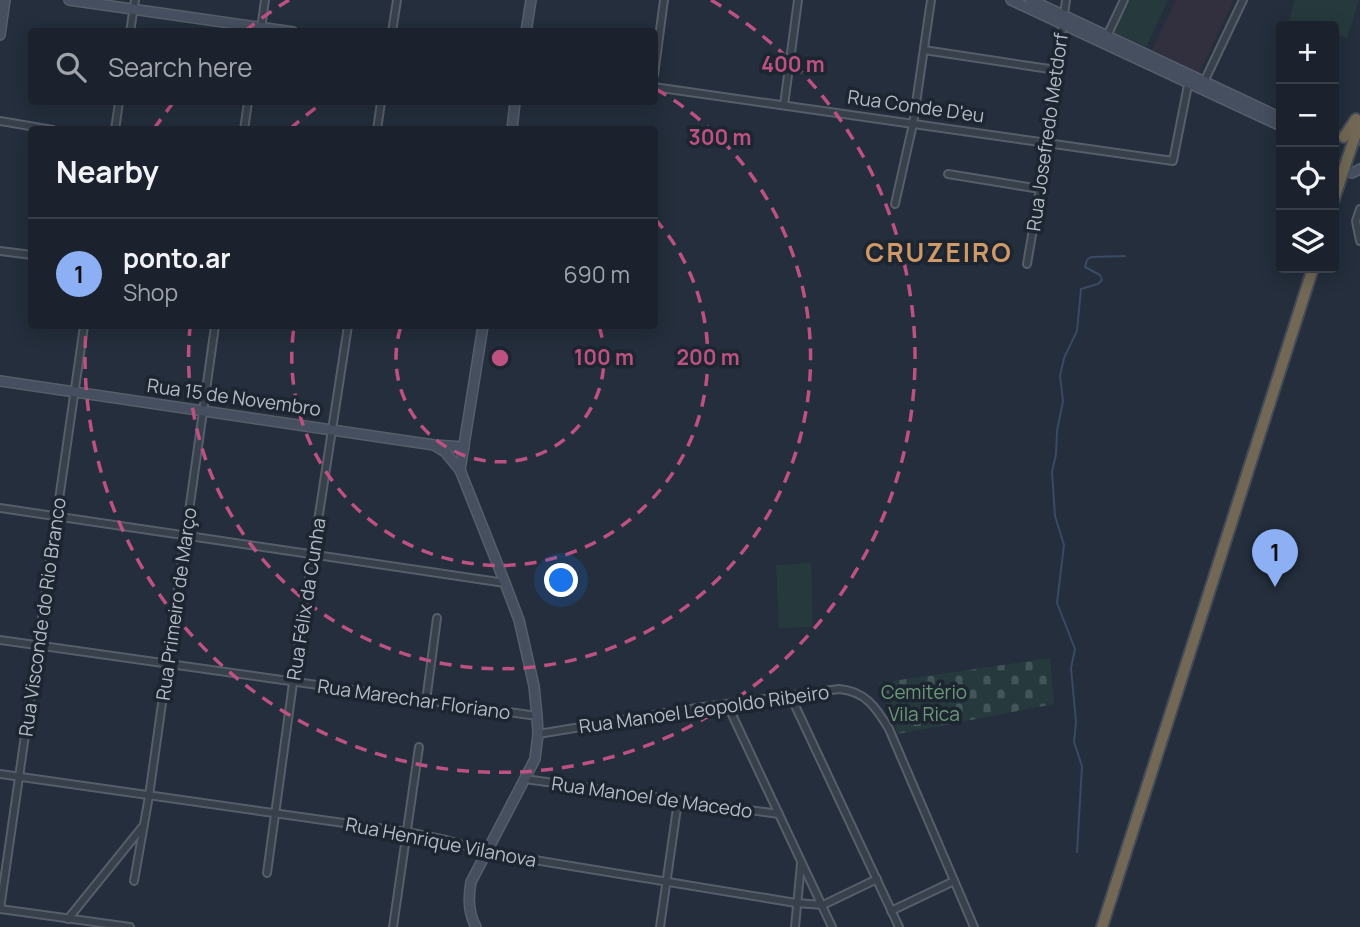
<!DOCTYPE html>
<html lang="en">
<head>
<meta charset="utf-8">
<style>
	:root { --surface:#1b222d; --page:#242a35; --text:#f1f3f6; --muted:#a0a4aa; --line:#393f49; --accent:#8db0f4 }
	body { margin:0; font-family:Manrope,sans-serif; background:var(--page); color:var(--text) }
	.controls { position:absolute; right:21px; top:21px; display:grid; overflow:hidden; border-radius:7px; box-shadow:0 4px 18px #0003 }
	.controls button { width:63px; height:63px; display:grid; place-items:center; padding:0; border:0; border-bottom:2px solid var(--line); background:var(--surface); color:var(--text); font:35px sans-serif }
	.you { position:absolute; left:562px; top:581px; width:24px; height:24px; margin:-18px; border:5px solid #fff; border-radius:50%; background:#1a73e8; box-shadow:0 0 0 10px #1a73e833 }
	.badge { display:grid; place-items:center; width:46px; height:46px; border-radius:50%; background:var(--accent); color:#111; font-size:23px; font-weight:700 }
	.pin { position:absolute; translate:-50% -58px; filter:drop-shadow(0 2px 4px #0008) }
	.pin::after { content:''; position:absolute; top:37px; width:24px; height:21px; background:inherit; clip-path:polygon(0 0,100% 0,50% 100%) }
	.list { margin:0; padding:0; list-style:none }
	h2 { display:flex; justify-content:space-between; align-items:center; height:91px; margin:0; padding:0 28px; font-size:30px }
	h2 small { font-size:23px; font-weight:400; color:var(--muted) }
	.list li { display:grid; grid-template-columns:46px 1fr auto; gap:21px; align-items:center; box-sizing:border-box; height:112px; padding:0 28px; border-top:2px solid var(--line) }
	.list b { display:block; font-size:26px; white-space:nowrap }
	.list p { margin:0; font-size:23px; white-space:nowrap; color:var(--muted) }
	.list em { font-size:23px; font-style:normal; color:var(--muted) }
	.icon { flex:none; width:38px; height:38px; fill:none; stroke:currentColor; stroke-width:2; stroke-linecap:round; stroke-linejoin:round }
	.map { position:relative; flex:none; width:1360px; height:927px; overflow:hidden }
	.search { position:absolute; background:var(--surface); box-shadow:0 4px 18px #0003; left:28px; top:28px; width:630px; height:77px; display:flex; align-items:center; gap:18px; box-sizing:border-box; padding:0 24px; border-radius:7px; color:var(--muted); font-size:26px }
	.panel { position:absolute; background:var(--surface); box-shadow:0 4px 18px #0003; left:28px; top:126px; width:630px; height:203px; border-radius:7px }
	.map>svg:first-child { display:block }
	.medical { fill:#32303e }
	.cemetery { fill:url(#cemetery-stones) }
	.garden { fill:#263a3d }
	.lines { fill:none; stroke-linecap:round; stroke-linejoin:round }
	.stream { stroke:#3a4a64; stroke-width:2 }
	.street-casing { stroke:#565e6a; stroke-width:10 }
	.secondary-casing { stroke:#565e6a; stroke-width:12 }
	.highway-casing { stroke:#434b57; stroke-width:14 }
	.street { stroke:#38404c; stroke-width:6 }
	.secondary { stroke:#464f5f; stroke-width:9 }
	.highway { stroke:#726855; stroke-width:10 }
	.ring { fill:none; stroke:#bd5181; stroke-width:3.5; stroke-dasharray:12 9 }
	.labels { text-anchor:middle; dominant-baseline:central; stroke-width:7; stroke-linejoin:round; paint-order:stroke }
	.street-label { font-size:19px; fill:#b4bbc8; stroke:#1d2531 }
	.park-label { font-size:19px; fill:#6c9878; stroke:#1d2531 }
	.district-label { font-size:26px; font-weight:bold; letter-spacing:2px; fill:#d09966; stroke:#1d2531 }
	.centre { fill:#bd5181; stroke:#1d2531; stroke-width:3.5 }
	.ring-label { font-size:21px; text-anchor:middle; font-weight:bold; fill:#bd5181; stroke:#1d2531; stroke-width:7; stroke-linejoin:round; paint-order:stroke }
</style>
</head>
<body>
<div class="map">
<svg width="1360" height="927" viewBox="0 0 1360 927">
	<defs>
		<pattern id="cemetery-stones" width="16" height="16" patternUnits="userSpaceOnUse" patternTransform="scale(1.75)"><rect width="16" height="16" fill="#263a3d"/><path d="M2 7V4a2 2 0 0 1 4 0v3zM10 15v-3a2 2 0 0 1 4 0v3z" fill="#435558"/></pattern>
	</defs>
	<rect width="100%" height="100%" fill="#242e3c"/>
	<polygon class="medical" points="1176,0 1234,0 1199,73 1152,50"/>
	<polygon class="cemetery" points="1050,658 1054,704 898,734 879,683"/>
	<g class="garden">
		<polygon points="1130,0 1168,0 1146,47 1114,32"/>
		<polygon points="1295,0 1359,0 1347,38 1334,34 1334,26 1309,26 1289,20"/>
		<polygon points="811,563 813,627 779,628 776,565"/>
	</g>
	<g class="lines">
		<polyline class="stream" points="1077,852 1082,766 1074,742 1076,722 1071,668 1075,649 1057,603 1064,545 1055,516 1052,472 1056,454 1057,431 1063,401 1060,376 1064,358 1077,331 1081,289 1098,284 1102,280 1100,275 1085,267 1087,260 1091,257 1125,256"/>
		<g class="street-casing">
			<g id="street">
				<polyline points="261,29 265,0"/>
				<polyline points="130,32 135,0"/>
				<polyline points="392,32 397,0"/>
				<polyline points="1107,36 1124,0"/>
				<polyline points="924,50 1056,70"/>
				<polyline points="654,75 664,0"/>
				<polyline points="1203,84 1243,0"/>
				<polyline points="654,87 1173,161 1189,80"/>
				<polyline points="784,105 798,0"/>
				<polyline points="0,121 53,130"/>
				<polyline points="115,130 119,102"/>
				<polyline points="244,130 248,102"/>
				<polyline points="377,130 381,102"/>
				<polyline points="948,174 1040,189"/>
				<polyline points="895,204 913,124 931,0"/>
				<polyline points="1360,209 1356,221 1360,241"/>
				<polyline points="0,251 32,255"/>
				<polyline points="1027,264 1040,189 1066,0"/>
				<polyline points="0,508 505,583"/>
				<polyline points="0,640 537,716"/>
				<polyline points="791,697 899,927"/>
				<polyline points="426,701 437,618"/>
				<polyline points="728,706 832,927"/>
				<path d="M538,734L703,707L839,689C865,691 876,707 889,729L974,927"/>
				<polyline points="0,774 407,832 446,840 486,852 796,903 823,905 877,879"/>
				<polyline points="525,779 779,814"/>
				<polyline points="267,873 293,683 348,326"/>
				<polyline points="134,881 149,796 215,326"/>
				<polyline points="0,909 84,326"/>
				<polyline points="0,909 130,927"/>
				<polyline points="891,911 954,881"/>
				<polyline points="68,919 144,825"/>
				<polyline points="393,927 419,747"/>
				<polyline points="660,927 678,801"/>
				<polyline points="795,927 801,864"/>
			</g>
		</g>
		<g class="secondary-casing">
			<g id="secondary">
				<polyline points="69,0 293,32"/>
				<polyline points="1011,0 1281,126"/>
				<polyline points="1031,0 1281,118"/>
				<polyline points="526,32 531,0"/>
				<polyline points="0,35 5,0"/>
				<polyline points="512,130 515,102"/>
				<polyline points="1334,137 1347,136 1360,140"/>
				<polyline points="1339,170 1352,173 1360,169"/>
				<polyline points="0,381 434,445 464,447"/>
				<path d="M434,445L445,452L460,470L505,583L519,620L534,686L537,716L538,734L535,759L471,882C468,898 468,913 476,927"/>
				<polyline points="460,470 483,326"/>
			</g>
		</g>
		<g class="highway-casing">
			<g id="highway">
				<polyline points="1344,137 1356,119"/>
				<polyline points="1334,166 1335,188"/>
				<polyline points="1334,199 1360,121"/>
				<polyline points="1102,927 1313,268"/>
			</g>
		</g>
		<use href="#street" class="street"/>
		<use href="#secondary" class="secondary"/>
		<use href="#highway" class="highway"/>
	</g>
	<g class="ring">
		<path d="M599 326A104 104 0 1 1 401 326"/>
		<path d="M655 219A208 208 0 1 1 294 327"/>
		<path d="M290 129A311 311 0 0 1 324 102M656 89A311 311 0 1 1 190 328"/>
		<path d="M154 129A415 415 0 0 1 173 103M245 31A415 415 0 0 1 289 0M711 0A415 415 0 1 1 86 329"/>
	</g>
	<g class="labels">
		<g class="street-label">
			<text transform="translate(916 106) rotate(8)">Rua Conde D'eu</text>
			<text transform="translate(1047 132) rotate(-82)">Rua Josefredo Metdorf</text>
			<text transform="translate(234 397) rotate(8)">Rua 15 de Novembro</text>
			<text transform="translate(306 599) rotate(-81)">Rua Félix da Cunha</text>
			<text transform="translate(176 604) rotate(-82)">Rua Primeiro de Março</text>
			<text transform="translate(42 617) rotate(-82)">Rua Visconde do Rio Branco</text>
			<text transform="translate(414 699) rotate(8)">Rua Marechar Floriano</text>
			<text transform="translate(704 709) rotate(-8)">Rua Manoel Leopoldo Ribeiro</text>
			<text transform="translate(652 797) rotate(8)">Rua Manoel de Macedo</text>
			<text transform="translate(441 842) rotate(11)">Rua Henrique Vilanova</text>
		</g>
		<g class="park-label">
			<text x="924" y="692">Cemitério<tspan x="924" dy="22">Vila Rica</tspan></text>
		</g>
		<g class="district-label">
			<text x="939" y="252">CRUZEIRO</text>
		</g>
	</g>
	<circle cx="500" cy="358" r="10" class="centre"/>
	<g class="ring-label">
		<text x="793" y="72">400 m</text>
		<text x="720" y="145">300 m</text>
		<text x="604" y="365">100 m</text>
		<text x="708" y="365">200 m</text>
	</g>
</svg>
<div class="controls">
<button>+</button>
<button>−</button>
<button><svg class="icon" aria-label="locate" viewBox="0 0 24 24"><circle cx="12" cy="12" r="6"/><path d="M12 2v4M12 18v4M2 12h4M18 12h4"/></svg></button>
<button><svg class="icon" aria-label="layers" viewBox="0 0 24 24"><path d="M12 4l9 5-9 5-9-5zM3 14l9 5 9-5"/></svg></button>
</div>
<div class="you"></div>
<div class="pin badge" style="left:1275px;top:587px">1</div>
<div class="search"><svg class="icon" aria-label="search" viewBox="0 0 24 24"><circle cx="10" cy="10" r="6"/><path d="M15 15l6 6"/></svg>Search here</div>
<section class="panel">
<h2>Nearby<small></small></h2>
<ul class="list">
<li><span class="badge">1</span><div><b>ponto.ar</b><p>Shop</p></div><em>690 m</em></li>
</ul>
</section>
</div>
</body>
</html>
